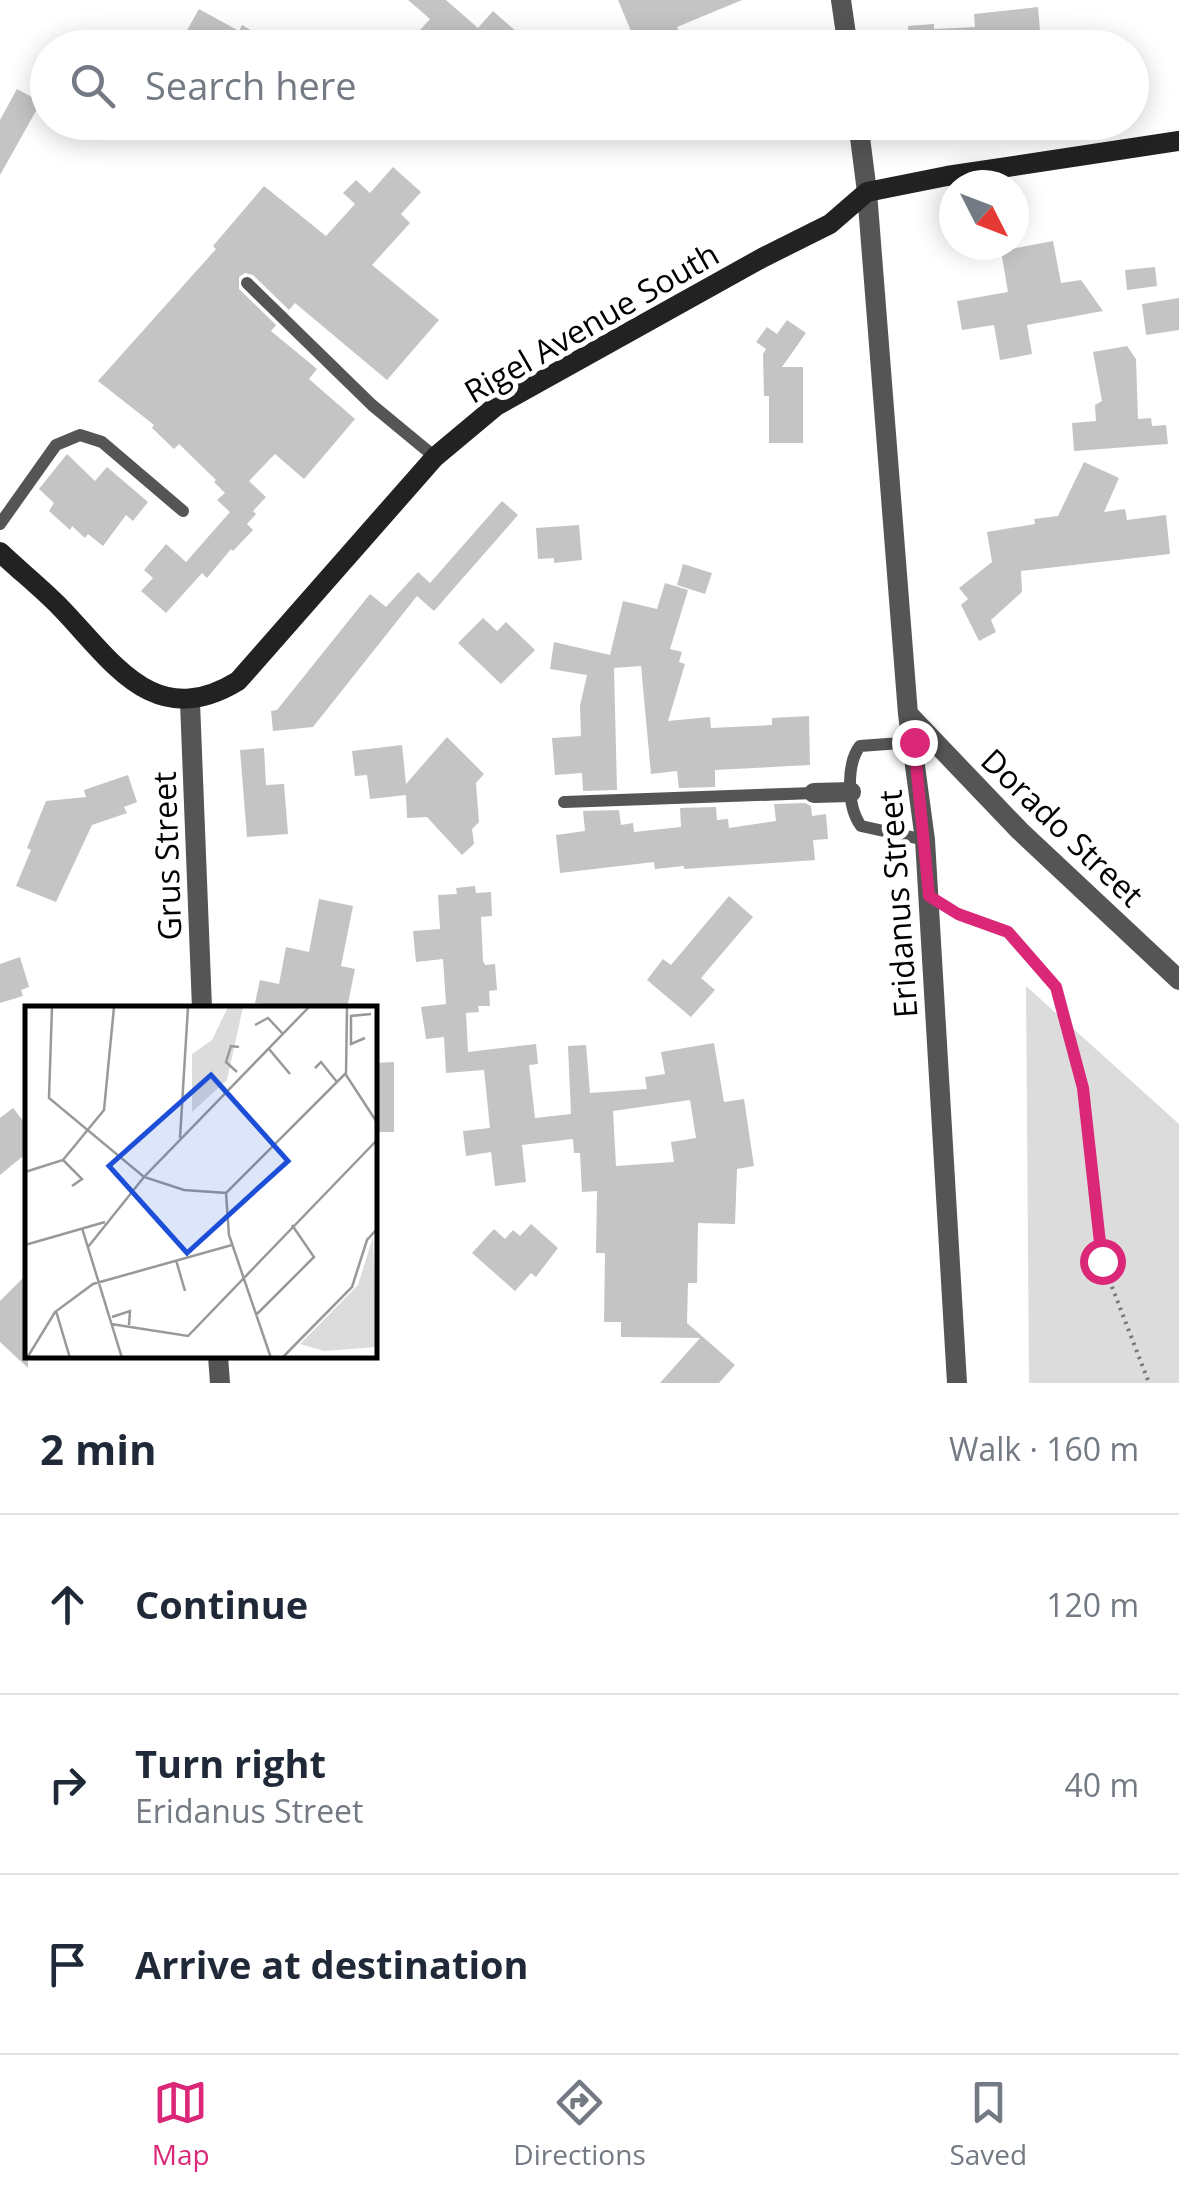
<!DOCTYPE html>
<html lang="en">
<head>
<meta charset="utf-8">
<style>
	:root { --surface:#fff; --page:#f6f6f7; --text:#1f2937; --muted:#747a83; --line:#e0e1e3; --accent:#db2777 }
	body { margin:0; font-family:"Open Sans",sans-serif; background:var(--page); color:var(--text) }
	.compass { position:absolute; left:939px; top:170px; width:90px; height:90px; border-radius:50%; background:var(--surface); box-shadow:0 5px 25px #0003; rotate:132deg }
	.stop { position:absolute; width:30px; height:30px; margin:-22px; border:8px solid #db2777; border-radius:50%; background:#fff }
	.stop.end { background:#db2777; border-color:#fff; box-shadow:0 2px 10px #0008 }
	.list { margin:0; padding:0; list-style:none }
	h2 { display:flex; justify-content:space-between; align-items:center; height:130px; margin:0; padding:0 40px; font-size:42px }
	h2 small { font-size:32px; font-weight:400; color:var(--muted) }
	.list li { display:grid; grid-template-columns:65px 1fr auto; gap:30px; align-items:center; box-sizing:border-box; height:180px; padding:0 40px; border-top:2px solid var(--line) }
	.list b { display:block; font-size:38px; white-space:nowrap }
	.list p { margin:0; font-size:32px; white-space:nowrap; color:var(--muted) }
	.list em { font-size:32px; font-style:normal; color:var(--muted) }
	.icon { flex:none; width:55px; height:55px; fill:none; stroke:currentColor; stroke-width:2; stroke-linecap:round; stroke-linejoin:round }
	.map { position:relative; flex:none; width:1179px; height:1383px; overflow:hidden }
	.search { position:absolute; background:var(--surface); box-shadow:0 5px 25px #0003; left:30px; right:30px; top:30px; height:110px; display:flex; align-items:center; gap:25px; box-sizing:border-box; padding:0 35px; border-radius:55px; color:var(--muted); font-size:38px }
	.sheet { height:670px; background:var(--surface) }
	nav { display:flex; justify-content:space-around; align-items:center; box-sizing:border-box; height:140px; border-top:2px solid var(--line); background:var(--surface); font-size:28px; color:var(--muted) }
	nav a { display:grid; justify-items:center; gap:5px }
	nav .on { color:var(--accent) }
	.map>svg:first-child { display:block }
	.green { fill:#dcdcdc }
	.building { fill:#c4c4c4; fill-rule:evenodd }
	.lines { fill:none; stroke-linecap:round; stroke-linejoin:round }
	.path { stroke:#777; stroke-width:4; stroke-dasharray:2.5 5; stroke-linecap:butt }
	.service { stroke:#555; stroke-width:12 }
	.minor { stroke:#555; stroke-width:20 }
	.tertiary { stroke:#555; stroke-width:20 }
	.secondary { stroke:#222; stroke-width:20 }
	.route { stroke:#db2777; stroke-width:12 }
	.labels { text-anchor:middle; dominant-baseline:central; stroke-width:10; stroke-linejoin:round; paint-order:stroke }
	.street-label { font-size:32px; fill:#000; stroke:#fff }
	.inset-road { fill:none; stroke:#999; stroke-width:2.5 }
	.view { fill:#1d4ed8; fill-opacity:0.15; stroke:#1d4ed8; stroke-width:5 }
	.inset-edge { fill:none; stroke:#000; stroke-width:5 }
</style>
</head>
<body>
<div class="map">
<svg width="1179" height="1383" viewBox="0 0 1179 1383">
	<rect width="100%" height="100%" fill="#fff"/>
	<polygon class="green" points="1026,986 1179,1124 1179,1383 1029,1383"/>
	<g class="building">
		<polygon points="408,0 446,0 478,28 493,11 518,33 506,48 404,48 430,19"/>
		<polygon points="618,0 742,0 677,27 683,41 669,48 638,48"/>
		<polygon points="1038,7 1041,42 1023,44 1023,48 909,48 908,26 934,24 934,29 975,27 974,14"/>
		<polygon points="199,9 239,31 242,25 281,48 177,48"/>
		<polygon points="17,89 41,102 0,175 0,120"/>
		<polygon points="393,167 421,192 401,214 410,223 372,265 439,320 387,380 295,303 289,310 253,275 245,273 239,277 239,289 276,325 271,331 317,369 309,379 355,419 304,479 275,454 249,481 266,497 253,511 256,514 247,524 253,530 233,551 231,549 207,578 202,573 166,613 141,591 153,578 144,570 166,544 186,562 230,512 217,500 225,493 214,482 216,480 179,444 174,449 152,428 154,425 98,381 216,249 213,246 264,186 326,236 355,204 343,193 356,180 370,193"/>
		<polygon points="1053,241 1061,283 1081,280 1103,311 1027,325 1032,354 1000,360 994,325 962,330 957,301 1008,292 1001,251"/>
		<polygon points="1155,267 1157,286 1127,290 1125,270"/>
		<polygon points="1179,298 1179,330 1146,335 1142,304"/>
		<polygon points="787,320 806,333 782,367 803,367 803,443 769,443 769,396 764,396 763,354 766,349 756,342 767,327 777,334"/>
		<polygon points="1127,346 1136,359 1138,419 1151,418 1152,426 1166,425 1168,444 1074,451 1072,423 1096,421 1095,405 1102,401 1093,352"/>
		<polygon points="67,454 95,481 107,467 148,502 133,521 126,515 103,546 88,534 85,538 72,526 70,530 49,511 54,503 39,489"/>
		<polygon points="1084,462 1119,478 1104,512 1125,509 1127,520 1166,515 1170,554 1021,571 1022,592 991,620 996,632 979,641 961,605 968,599 959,588 992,562 987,532 1035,524 1034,519 1058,516"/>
		<polygon points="502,501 518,515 434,611 417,596 313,727 273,731 271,711 277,710 370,594 386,607 418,572 430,583"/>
		<polygon points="579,525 582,560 554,563 554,558 538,559 536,528"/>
		<polygon points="683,564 712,573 705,594 677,585"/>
		<polygon points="665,583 688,590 670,649 682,652 679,662 685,664 668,721 710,717 711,728 772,725 772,718 809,716 810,765 715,770 715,787 679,788 677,771 651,774 641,666 614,668 617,790 583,791 582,773 555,775 552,738 581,736 580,706 587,675 550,669 554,642 610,655 623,601 657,609"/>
		<polygon points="483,618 497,631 506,622 535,650 501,684 458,643"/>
		<polygon points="447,737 484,774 476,783 479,822 472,829 474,844 462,855 427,817 407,818 406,795 370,799 367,775 355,776 352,751 402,745 406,784"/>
		<polygon points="264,748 266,785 284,784 288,834 247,837 240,750"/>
		<polygon points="128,775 137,802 124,807 127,813 92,825 56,902 16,886 31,850 27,848 46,801 86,797 84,790"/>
		<polygon points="805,803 811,806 812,816 826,814 828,839 813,840 815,860 684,869 684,866 655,869 654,862 560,873 556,835 585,831 583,811 619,810 621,825 633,823 634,832 681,827 680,808 716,807 717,820 728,819 729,828 776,821 774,804"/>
		<path d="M475,886L476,893L491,892L492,916L481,917L483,961L485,965L495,964L497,990L489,991L490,1006H478L479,1012L466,1013L468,1052L536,1044L538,1064L529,1065L535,1118L571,1114L568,1046L586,1045L590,1093L647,1089L645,1077L665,1074L661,1052L714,1043L724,1102L744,1099L754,1166L737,1169L735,1224L698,1223L697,1283H688L687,1323L735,1365L719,1383H660L700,1338L621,1337V1322H604L605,1253H596L597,1191L582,1192L580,1153H574L573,1139L522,1145L526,1182L495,1186L491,1152L466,1156L463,1131L490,1128L484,1070L446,1073L444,1037L426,1039L421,1007L446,1004L443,959L416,962L413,931L440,929L438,895L457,894L456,888ZM690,1100L696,1138L671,1142L674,1162L616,1166L613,1111Z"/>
		<polygon points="729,896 753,917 701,978 715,990 691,1017 647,980 663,959 671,965"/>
		<polygon points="319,899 353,906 341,966 355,969 347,1008 280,1008 255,1003 260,980 279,984 286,947 309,952"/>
		<polygon points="20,957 29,987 21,990 23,996 0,1003 0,964"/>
		<polygon points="394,1062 394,1132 375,1132 375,1063"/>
		<polygon points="13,1108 28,1127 28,1152 0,1175 0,1118"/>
		<polygon points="531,1224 558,1248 536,1277 531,1273 515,1291 472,1253 494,1229 505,1239 513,1230 520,1236"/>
		<polygon points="28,1273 28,1368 0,1342 0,1301"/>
	</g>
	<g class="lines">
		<polyline class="path" points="949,909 1008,932 1056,987 1083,1088 1102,1261 1149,1383"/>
		<g class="service">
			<polyline points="247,283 372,405 435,457"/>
			<polyline points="0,524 56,445 80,435 102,442 183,511"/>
			<path d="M914,742L860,746C846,764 847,807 861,826L925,840"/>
			<polyline points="564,802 814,793"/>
		</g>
		<g class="minor">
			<polyline points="867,192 908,714 925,840 957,1383"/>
			<polyline points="190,702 202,1008"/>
			<polyline points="910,716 1020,831 1179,980"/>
			<polyline points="814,793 851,792"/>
			<polyline points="218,1356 220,1383"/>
		</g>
		<g class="tertiary">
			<polyline points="841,0 848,48"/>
			<polyline points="858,122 867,192"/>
		</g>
		<path class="secondary" d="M0,552C19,570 40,587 58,605C112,660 153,733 238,681L435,457L496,406L762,258L830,224L867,192L947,176L1179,141"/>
	</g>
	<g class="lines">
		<polyline class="route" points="914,742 929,896 958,914 1008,932 1056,987 1083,1088 1102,1261"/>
	</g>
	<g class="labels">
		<g class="street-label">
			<text transform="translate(591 322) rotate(-30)">Rigel Avenue South</text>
			<text transform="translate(1063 827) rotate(44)">Dorado Street</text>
			<text transform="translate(166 856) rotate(-92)">Grus Street</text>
			<text transform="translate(897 904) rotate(-94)">Eridanus Street</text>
		</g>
	</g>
	<g transform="translate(25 1006)">
		<rect width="352" height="352" fill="#fff"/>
		<path d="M203,1H218L202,74L167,106V48L187,34ZM348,231L352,341L299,345L275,338L333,279Z" fill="#dcdcdc"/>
		<path class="inset-road" d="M27,1L24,92L119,171L159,184L201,187L204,229L246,352M322,1L321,69L353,118M230,19L243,12L258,28M340,32L326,38V10L346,8M244,43L265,68M290,62L296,56L312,76M212,66L201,56L206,40L214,41M155,132L163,1M38,154L57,173L47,180M0,166L38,154L79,104L89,1M201,187L321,67M57,222L97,352M0,239L80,216M63,241L119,171L284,1M151,254L160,285M31,305L45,352M231,309L289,251L267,219M87,311L105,305L104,319M86,318L163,330L353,133M2,352L30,306L68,278L207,239M257,352L327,281L342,234L353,222"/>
		<path class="view" d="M186,69L263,155L162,247L84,160Z"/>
		<rect width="352" height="352" class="inset-edge"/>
	</g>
</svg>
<svg class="compass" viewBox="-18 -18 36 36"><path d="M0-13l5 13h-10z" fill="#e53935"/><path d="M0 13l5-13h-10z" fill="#747a83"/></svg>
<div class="stop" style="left:1102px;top:1261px"></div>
<div class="stop end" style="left:914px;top:742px"></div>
<div class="search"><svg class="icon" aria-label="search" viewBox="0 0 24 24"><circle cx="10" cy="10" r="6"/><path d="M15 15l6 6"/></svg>Search here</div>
</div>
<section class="sheet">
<h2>2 min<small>Walk · 160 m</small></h2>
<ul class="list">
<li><svg class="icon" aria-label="ahead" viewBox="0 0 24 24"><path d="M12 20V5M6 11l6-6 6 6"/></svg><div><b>Continue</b></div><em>120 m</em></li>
<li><svg class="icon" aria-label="right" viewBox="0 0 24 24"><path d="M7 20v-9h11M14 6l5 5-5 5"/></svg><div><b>Turn right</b><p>Eridanus Street</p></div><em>40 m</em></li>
<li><svg class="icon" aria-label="arrive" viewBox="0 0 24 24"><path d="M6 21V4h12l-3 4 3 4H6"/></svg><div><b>Arrive at destination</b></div></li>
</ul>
</section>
<nav>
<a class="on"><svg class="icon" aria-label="map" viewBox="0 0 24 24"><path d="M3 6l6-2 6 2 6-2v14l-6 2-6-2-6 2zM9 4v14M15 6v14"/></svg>Map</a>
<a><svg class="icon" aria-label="directions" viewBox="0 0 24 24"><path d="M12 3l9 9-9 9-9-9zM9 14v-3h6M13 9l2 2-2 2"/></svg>Directions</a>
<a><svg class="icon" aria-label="saved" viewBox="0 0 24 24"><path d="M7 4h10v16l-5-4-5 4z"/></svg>Saved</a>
</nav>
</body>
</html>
